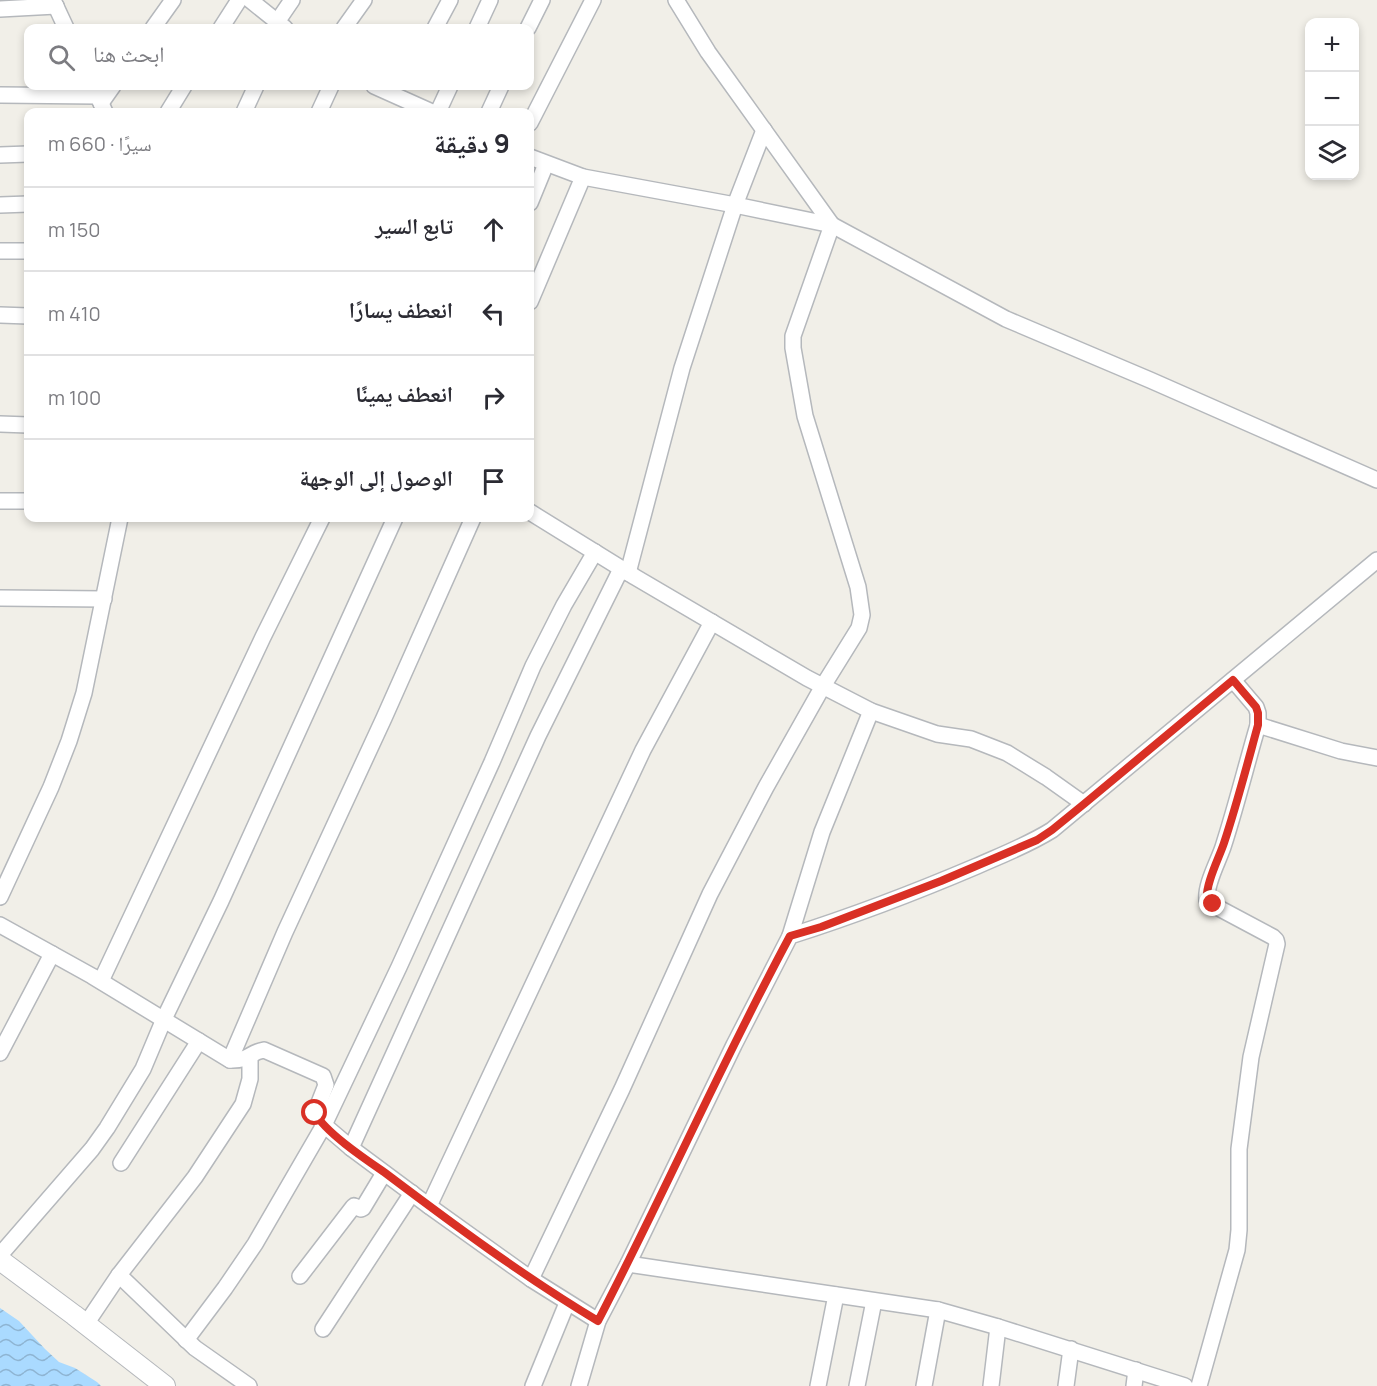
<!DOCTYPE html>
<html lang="ar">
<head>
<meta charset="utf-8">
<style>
	:root { --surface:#fff; --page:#f2f2f3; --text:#2b2b33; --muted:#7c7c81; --line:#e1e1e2 }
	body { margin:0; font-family:Manrope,"Noto Naskh Arabic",sans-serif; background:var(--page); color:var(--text); direction:rtl }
	.controls { position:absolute; right:18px; top:18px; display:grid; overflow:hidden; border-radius:12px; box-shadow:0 3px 9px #0003 }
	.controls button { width:54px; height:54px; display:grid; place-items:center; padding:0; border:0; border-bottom:2px solid var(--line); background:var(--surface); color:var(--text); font:30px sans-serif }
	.stop { position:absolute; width:18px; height:18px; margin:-14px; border:4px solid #d93025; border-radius:50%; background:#fff }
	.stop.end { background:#d93025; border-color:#fff; box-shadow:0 2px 6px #0008 }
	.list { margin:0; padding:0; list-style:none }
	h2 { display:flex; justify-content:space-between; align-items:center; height:78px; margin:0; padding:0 24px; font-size:26px }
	h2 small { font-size:20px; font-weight:400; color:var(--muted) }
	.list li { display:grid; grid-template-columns:39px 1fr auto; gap:18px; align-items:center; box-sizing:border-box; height:84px; padding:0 24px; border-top:2px solid var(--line) }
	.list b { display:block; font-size:22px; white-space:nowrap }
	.list em { font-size:20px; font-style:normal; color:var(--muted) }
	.icon { flex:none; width:33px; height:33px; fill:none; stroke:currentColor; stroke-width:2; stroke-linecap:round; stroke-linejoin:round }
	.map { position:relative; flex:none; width:1377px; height:1386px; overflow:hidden; direction:ltr }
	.search { position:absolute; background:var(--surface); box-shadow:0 3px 9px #0003; left:24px; top:24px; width:510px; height:66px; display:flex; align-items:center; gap:15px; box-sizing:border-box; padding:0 21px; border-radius:12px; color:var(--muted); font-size:22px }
	.panel { position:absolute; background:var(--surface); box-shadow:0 3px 9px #0003; left:24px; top:108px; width:510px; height:414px; border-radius:12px; direction:rtl }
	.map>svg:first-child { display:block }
	.water { fill:url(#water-waves) }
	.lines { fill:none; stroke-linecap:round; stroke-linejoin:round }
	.minor-casing { stroke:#b5b8bc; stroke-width:18 }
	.tertiary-casing { stroke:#b5b8bc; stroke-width:22 }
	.minor { stroke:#fff; stroke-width:15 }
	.tertiary { stroke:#fff; stroke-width:20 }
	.route { stroke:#d93025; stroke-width:8 }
</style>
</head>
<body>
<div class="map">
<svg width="1377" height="1386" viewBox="0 0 1377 1386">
	<defs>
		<pattern id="water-waves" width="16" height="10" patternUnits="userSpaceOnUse" patternTransform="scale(1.5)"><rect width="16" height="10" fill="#aadaff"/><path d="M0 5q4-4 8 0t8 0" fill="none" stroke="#8eb4d2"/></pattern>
	</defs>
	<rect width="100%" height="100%" fill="#f1efe8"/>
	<polygon class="water" points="0,1308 19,1321 45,1349 59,1362 75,1368 97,1382 101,1386 0,1386"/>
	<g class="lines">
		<g class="minor-casing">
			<g id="minor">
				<polyline points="53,0 66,28"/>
				<polyline points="250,0 285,28"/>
				<polyline points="0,9 56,6"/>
				<polyline points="277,22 292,0"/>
				<polyline points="153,28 173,0"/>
				<polyline points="221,28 239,0"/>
				<polyline points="344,28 364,0"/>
				<polyline points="435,28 450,0"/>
				<polyline points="477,28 490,0"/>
				<polyline points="528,28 542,0"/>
				<polyline points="374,86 432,112"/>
				<polyline points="94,88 105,112"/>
				<polyline points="0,95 98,96"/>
				<polyline points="101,103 113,86"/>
				<polyline points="168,112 184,86"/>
				<polyline points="244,112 256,86"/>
				<polyline points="319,112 331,86"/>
				<polyline points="438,112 450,86"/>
				<polyline points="489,112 501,86"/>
				<polyline points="530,123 593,0"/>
				<polyline points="0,155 28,154"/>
				<polyline points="530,157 583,177 735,205 832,225 1006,319 1150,380 1377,480"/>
				<polyline points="530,203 546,164"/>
				<polyline points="0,205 28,204"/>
				<polyline points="0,251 28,251"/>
				<polyline points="530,302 583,177"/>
				<polyline points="0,315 28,316"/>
				<polyline points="0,424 28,425"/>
				<polyline points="0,501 28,501"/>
				<polyline points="530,512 635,577 807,678 871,711 937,734 971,739 1007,753 1046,777 1084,804"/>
				<polyline points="628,573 682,368 735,205 764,130"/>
				<polyline points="0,598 104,599"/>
				<polyline points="1258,725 1341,751 1377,758"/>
				<polyline points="0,897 51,787 69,741 84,693 120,518"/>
				<path d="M0,925L92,976L230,1060C250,1061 248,1053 264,1050L323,1076L326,1085L315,1113L324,1125L351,1148L429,1206L531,1279L598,1321"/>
				<polyline points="790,936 822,832 871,711"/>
				<polyline points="101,981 263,637 322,518"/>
				<polyline points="0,1053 52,954"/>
				<polyline points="230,1060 285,932 384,718 473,518"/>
				<polyline points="351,1148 538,736 621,569"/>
				<polyline points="121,1163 199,1041"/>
				<polyline points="429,1206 643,750 712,622"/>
				<polyline points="0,1255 92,1149 107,1128 143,1069 164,1019 221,901 395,518"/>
				<polyline points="628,1264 938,1310 998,1327 1185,1386"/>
				<polyline points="119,1275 195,1348 249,1386"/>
				<polyline points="300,1276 353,1207 354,1206 361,1209 363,1208 384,1173"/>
				<polyline points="531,1279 622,1089 710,894 766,787 823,686 859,628 862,615 858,587 805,416 793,348 793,336 832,225 708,52 676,0"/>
				<polyline points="86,1324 119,1275 195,1177 243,1104 250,1079 250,1057"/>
				<polyline points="323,1329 412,1193"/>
				<polyline points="186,1340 225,1288 255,1244 324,1125 399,967 492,762 533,666 564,605 595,552"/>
				<polyline points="533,1386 567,1303"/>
				<path d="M579,1386L598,1321L628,1264L734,1045L790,936C853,916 916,892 977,866C1002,855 1028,845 1052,830L1377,560"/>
				<polyline points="818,1386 836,1295"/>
				<polyline points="857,1386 874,1301"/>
				<polyline points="924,1386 938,1310"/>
				<polyline points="991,1386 998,1327"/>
				<polyline points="1066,1386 1071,1349"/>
				<polyline points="1134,1386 1136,1370"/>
				<path d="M1199,1386L1237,1250L1239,1230V1149L1251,1057L1277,944L1276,940L1273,937L1213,905L1207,900C1205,885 1218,862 1223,847C1236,807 1246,766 1258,725V713L1256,707L1233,680"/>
			</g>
		</g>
		<g class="tertiary-casing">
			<polyline id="tertiary" points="0,1260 74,1315 165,1386"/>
		</g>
		<use href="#minor" class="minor"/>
		<use href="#tertiary" class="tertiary"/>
	</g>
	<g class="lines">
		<path class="route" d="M315,1113C325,1132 365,1159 384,1172C453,1224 523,1276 598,1321C664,1194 722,1062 790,936L821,927L941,881L1037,840L1052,830L1084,804L1233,680L1256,707L1258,713V725C1247,765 1237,804 1224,843C1219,858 1205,885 1207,900L1213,904"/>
	</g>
</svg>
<div class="controls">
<button>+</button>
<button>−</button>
<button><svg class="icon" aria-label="layers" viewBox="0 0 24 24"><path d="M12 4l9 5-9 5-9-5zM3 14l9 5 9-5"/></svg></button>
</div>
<div class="stop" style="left:315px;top:1113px"></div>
<div class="stop end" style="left:1213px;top:904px"></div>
<div class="search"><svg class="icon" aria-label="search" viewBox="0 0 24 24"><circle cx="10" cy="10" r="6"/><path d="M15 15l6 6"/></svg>ابحث هنا</div>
<section class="panel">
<h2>9 دقيقة<small>سيرًا · 660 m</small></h2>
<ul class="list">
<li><svg class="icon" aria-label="ahead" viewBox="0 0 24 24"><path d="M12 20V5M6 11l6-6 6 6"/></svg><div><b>تابع السير</b></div><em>150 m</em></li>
<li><svg class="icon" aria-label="left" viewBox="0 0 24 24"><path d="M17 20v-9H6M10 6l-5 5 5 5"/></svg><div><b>انعطف يسارًا</b></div><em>410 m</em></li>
<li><svg class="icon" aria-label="right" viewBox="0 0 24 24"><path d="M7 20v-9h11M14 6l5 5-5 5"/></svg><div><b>انعطف يمينًا</b></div><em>100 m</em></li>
<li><svg class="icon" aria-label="arrive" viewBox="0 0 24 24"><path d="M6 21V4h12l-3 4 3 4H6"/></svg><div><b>الوصول إلى الوجهة</b></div></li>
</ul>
</section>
</div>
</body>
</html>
